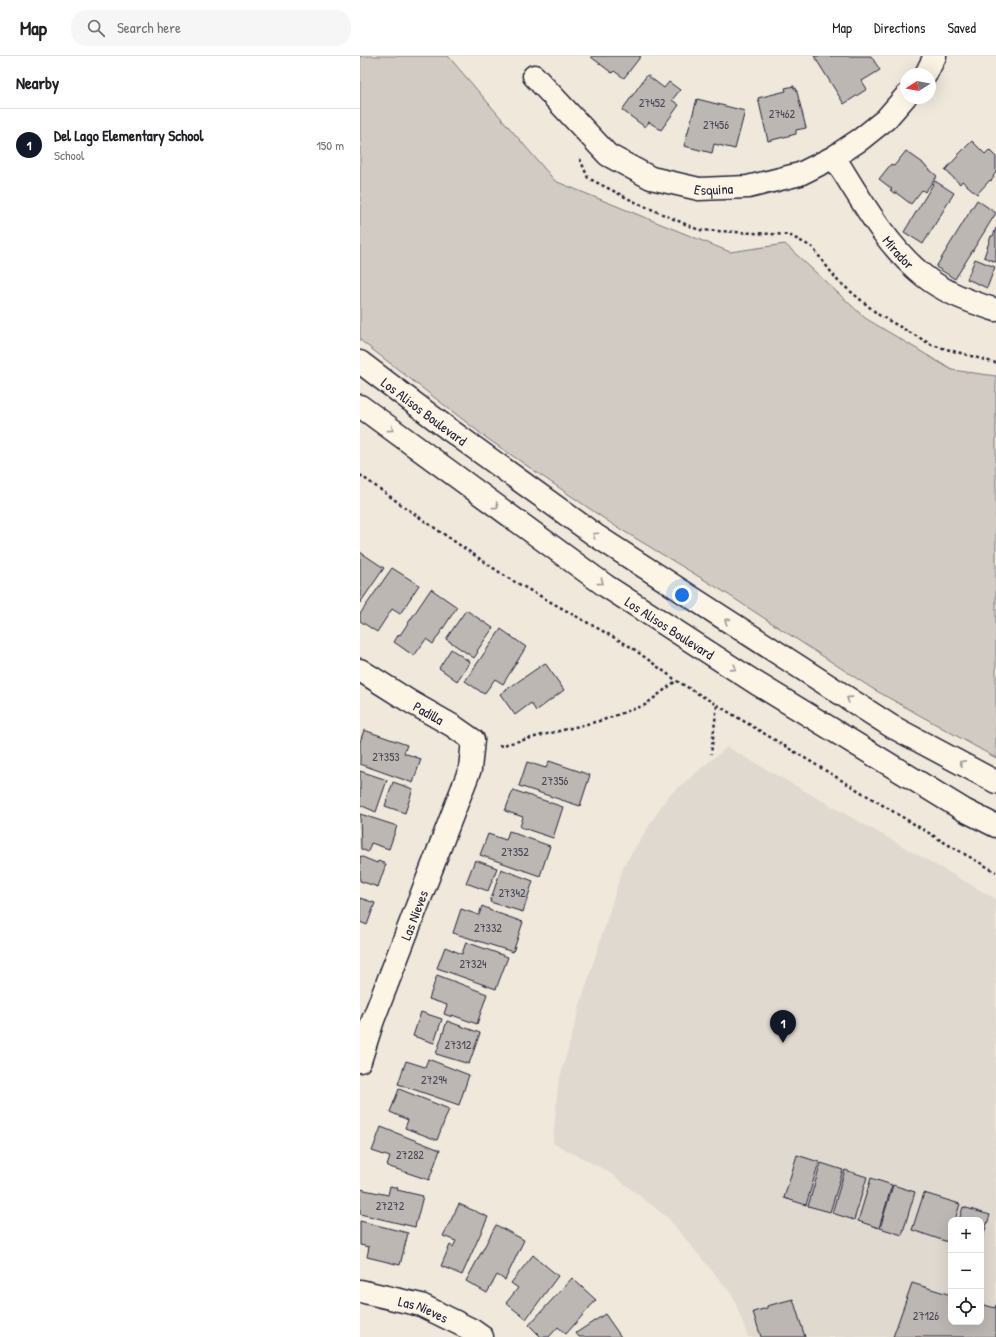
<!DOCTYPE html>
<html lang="en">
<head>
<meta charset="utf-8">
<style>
	:root { --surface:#fff; --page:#f6f6f6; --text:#202124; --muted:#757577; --line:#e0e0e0; --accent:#111827 }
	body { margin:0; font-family:"Patrick Hand",sans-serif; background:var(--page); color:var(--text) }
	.controls { position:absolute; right:12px; bottom:12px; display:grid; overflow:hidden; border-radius:8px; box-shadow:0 4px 16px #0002 }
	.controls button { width:36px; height:36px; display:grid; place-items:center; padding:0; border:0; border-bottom:1px solid var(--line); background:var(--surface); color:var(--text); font:20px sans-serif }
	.compass { position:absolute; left:540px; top:12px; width:36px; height:36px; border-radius:50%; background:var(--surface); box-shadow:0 4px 16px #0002; rotate:259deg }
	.you { position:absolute; left:322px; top:539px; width:14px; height:14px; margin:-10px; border:3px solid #fff; border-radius:50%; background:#1a73e8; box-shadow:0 0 0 6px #1a73e833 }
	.badge { display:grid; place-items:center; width:26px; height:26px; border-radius:50%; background:var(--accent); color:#fff; font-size:13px; font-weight:700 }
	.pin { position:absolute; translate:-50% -33px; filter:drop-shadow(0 1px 2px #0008) }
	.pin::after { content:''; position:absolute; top:21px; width:14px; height:12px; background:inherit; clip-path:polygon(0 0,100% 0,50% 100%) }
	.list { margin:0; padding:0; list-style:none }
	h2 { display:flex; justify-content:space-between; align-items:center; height:52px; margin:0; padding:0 16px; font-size:17px }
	h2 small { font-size:13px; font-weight:400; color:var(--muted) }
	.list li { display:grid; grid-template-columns:26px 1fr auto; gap:12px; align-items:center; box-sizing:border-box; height:72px; padding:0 16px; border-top:1px solid var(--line) }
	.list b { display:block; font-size:15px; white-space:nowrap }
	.list p { margin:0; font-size:13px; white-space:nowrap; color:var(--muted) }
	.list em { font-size:13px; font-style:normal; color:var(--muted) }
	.icon { flex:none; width:22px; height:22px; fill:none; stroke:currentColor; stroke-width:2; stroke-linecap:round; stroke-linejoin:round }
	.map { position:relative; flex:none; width:636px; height:1281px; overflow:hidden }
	header { display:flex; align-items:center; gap:24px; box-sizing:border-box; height:56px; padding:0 20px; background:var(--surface); border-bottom:1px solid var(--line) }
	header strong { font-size:19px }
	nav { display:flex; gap:22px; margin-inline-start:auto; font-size:14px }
	.search { width:280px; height:36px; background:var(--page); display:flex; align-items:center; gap:10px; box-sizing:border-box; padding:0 14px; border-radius:16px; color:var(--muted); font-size:15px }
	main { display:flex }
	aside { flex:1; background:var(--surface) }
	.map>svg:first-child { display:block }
	.built { fill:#e0d9cf; fill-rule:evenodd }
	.green { fill:#d1cbc3; stroke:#7a767f }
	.building { fill:#bcb7b3; stroke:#22223b }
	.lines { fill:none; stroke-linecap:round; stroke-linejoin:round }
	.minor-casing { stroke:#22223b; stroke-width:25 }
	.major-casing { stroke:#22223b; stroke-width:25 }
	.path { stroke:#22223b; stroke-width:2.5; stroke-dasharray:3 3; stroke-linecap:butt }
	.minor { stroke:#fcf5e5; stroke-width:22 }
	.major { stroke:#fcf5e5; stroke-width:22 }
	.oneway { stroke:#9a9698 }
	.labels { text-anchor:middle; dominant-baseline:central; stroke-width:4; stroke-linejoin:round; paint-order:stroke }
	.number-label { font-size:12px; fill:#484759 }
	.street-label { font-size:14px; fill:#22223b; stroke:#fcf5e5 }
</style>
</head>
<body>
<header>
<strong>Map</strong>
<div class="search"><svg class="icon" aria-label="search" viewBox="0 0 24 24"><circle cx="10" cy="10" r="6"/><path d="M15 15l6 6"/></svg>Search here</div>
<nav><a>Map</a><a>Directions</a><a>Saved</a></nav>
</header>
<main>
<aside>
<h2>Nearby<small></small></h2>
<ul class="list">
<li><span class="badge">1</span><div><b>Del Lago Elementary School</b><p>School</p></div><em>150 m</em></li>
</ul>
</aside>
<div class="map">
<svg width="636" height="1281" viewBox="0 0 636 1281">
	<rect width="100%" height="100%" fill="#efe8db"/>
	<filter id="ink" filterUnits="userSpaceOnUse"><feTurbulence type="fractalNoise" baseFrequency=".025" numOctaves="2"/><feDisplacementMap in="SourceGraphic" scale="8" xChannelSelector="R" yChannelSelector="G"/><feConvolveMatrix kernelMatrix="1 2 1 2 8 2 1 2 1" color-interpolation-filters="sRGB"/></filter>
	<g filter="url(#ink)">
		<path class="built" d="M367,691L636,843V1281H388L373,1240L308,1162L249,1116L193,1087L198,1029L221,946L264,809L308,740ZM591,1164H621V1266H591Z"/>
		<polygon class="green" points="0,0 88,0 195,125 370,196 425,188 505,262 592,314 636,320 636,702 513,633 361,534 252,468 128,383 0,284"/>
		<g class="building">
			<polygon points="232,0 281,0 264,22 254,15 252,17 231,1"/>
			<polygon points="454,0 511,0 520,14 502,25 507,33 484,48"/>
			<polygon points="287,19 304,32 309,26 320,34 312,44 319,49 301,74 289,66 285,71 262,54"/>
			<polygon points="434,30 434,33 436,32 446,72 436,74 436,78 408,85 398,42 426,35 425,32"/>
			<polygon points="337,43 385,55 375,93 354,88 352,97 324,90"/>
			<polygon points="612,85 625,98 629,94 636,101 636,117 633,120 634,121 631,125 630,124 617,138 602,125 600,128 585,114 598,100 597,100"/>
			<polygon points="546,95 563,107 563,108 577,120 565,136 562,134 551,148 535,136 535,138 530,134 532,133 519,123 531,108 534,110"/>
			<polygon points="575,125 594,137 563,188 544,176"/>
			<polygon points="617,144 636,157 595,223 576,211"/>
			<polygon points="636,172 636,206 624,201 631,180 633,180"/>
			<polygon points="615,203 635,211 627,232 607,223"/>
			<polygon points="0,496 24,512 0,547"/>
			<polygon points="32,512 59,529 40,558 32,553 17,576 0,565 0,558"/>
			<polygon points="71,533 97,551 73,588 66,583 54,600 34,586 39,578 40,579"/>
			<polygon points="106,554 133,572 117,595 118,596 114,602 86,583"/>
			<polygon points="141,573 166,591 143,628 135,623 124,638 105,625"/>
			<polygon points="91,593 110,606 97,625 79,612"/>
			<polygon points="185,607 204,634 176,655 171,647 155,659 140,638"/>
			<polygon points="4,674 47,689 44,697 61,703 53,727 0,708 0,686"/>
			<polygon points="189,705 230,719 220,750 159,730 167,706 186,712"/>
			<polygon points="0,715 27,724 16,756 0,749"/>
			<polygon points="33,726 53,733 45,757 25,750"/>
			<polygon points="153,734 203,751 193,782 160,771 163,761 145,755"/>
			<polygon points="0,758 37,770 29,793 11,787 8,796 1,793"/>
			<polygon points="149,775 156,777 156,778 190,790 180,820 120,799 128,778 146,784"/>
			<polygon points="0,800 17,807 18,805 26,808 18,831 0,825"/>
			<polygon points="115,804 137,812 128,835 106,827"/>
			<polygon points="141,813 173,825 163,856 130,846"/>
			<polygon points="0,842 15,847 7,869 0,866"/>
			<polygon points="122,850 129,853 129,854 163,866 153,896 93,877 101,853 119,859"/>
			<polygon points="106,886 148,901 136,933 77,912 85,891 102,898"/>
			<polygon points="77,919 127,938 117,968 92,959 92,961 84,958 87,949 69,943"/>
			<polygon points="61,956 82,963 74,987 53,980"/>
			<polygon points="87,965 120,977 109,1008 76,998"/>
			<polygon points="68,1003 109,1019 99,1049 38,1028 46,1005 65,1011"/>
			<polygon points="39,1033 89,1053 77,1084 45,1072 48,1064 30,1056"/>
			<polygon points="21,1071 80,1094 69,1124 27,1110 30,1101 12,1095"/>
			<polygon points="437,1099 459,1106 446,1149 424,1142"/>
			<polygon points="461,1107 483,1114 470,1156 448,1150"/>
			<polygon points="485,1114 507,1121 494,1164 472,1157"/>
			<polygon points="511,1122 532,1129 519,1172 498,1165"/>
			<polygon points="533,1129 555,1136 542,1179 520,1172"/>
			<polygon points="30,1130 38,1132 37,1134 63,1140 55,1171 0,1158 0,1133 28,1139"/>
			<polygon points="564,1137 600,1148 595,1164 591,1164 591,1177 588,1186 552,1174"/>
			<polygon points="99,1148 128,1161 102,1219 81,1210 90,1189 93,1191 96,1185 83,1180"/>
			<polygon points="603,1151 630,1159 621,1186 621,1164 599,1164"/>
			<polygon points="0,1165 48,1177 40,1209 7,1201 9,1191 0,1189"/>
			<polygon points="136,1169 164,1184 145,1224 137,1219 127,1237 106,1225"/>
			<polygon points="173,1199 198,1220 166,1263 146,1247 158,1232 151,1227"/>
			<polygon points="212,1222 236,1244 206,1278 198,1271 189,1281 181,1281 169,1269"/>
			<polygon points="552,1227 591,1239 591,1266 621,1266 621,1248 635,1252 636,1249 636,1281 533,1281"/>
			<polygon points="433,1243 445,1281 401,1281 393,1256 407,1252 407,1250"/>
			<polygon points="245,1258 261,1281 219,1281 216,1277"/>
		</g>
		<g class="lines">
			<g class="minor-casing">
				<g id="minor">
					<polyline points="566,18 575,0"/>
					<path id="s1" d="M174,20L248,99L291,122L339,133L388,131L440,118L474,101L501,83L526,63L546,40"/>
					<path id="s2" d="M474,101C500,142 526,190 564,220C585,237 611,246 636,254"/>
					<path id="s3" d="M0,614L49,645L93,670L113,684L110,713L13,964L0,1005"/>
					<path id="s4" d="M0,1235L61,1249L112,1274L122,1281"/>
				</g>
			</g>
			<g class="major-casing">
				<g id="major">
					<path id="s5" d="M0,306L87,372L235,479L531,670L636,726"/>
					<path id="s6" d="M0,350L246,530L396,627L604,754L636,770"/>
				</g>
			</g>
			<g class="path">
				<polyline points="220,103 228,122 277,147 339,174 429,179 452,191 478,225 519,259 572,289 636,307"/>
				<polyline points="0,419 63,464 148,522 271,591 317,625 357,649 351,698"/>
				<polyline points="357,649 587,788 636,816"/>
				<polyline points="139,690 243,664 285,649 316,625"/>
			</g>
			<use href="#minor" class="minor"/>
			<use href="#major" class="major"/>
		</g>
		<defs><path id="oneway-chevron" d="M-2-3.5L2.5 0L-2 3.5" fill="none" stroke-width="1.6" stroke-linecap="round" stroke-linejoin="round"/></defs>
		<g class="oneway">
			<use href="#oneway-chevron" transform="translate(31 373) rotate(36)"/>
			<use href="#oneway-chevron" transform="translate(136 450) rotate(36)"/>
			<use href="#oneway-chevron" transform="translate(235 479) rotate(-146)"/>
			<use href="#oneway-chevron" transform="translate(241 526) rotate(36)"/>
			<use href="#oneway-chevron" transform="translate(367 565) rotate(-147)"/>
			<use href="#oneway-chevron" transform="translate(374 612) rotate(33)"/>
			<use href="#oneway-chevron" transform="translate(489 643) rotate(-147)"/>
			<use href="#oneway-chevron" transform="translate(602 707) rotate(-152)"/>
		</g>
	</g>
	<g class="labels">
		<g class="number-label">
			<text x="292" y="46">27452</text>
			<text x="422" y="57">27462</text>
			<text x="356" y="68">27456</text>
			<text x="26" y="700">27353</text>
			<text x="195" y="724">27356</text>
			<text x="155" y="795">27352</text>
			<text x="152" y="836">27342</text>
			<text x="128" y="871">27332</text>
			<text x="113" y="907">27324</text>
			<text x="98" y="988">27312</text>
			<text x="74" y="1023">27294</text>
			<text x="50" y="1098">27282</text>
			<text x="30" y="1149">27272</text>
			<text x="566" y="1259">27126</text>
		</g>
		<g class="street-label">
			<text stroke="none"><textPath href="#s1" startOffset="221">Esquina</textPath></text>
			<text stroke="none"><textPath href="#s2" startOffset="115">Mirador</textPath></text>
			<text stroke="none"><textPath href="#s5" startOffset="81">Los Alisos Boulevard</textPath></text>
			<text stroke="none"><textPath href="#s6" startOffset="381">Los Alisos Boulevard</textPath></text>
			<text stroke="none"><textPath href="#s3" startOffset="81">Padilla</textPath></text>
			<text transform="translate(54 859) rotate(-69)">Las Nieves</text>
			<text stroke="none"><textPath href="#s4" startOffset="66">Las Nieves</textPath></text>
		</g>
	</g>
</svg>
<div class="controls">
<button>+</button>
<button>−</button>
<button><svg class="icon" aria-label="locate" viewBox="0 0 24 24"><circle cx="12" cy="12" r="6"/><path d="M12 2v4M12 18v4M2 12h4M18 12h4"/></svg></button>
</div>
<svg class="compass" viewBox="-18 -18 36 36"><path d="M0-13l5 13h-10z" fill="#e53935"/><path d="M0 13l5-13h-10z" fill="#757577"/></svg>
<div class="you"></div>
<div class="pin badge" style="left:423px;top:987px">1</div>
</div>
</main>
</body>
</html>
